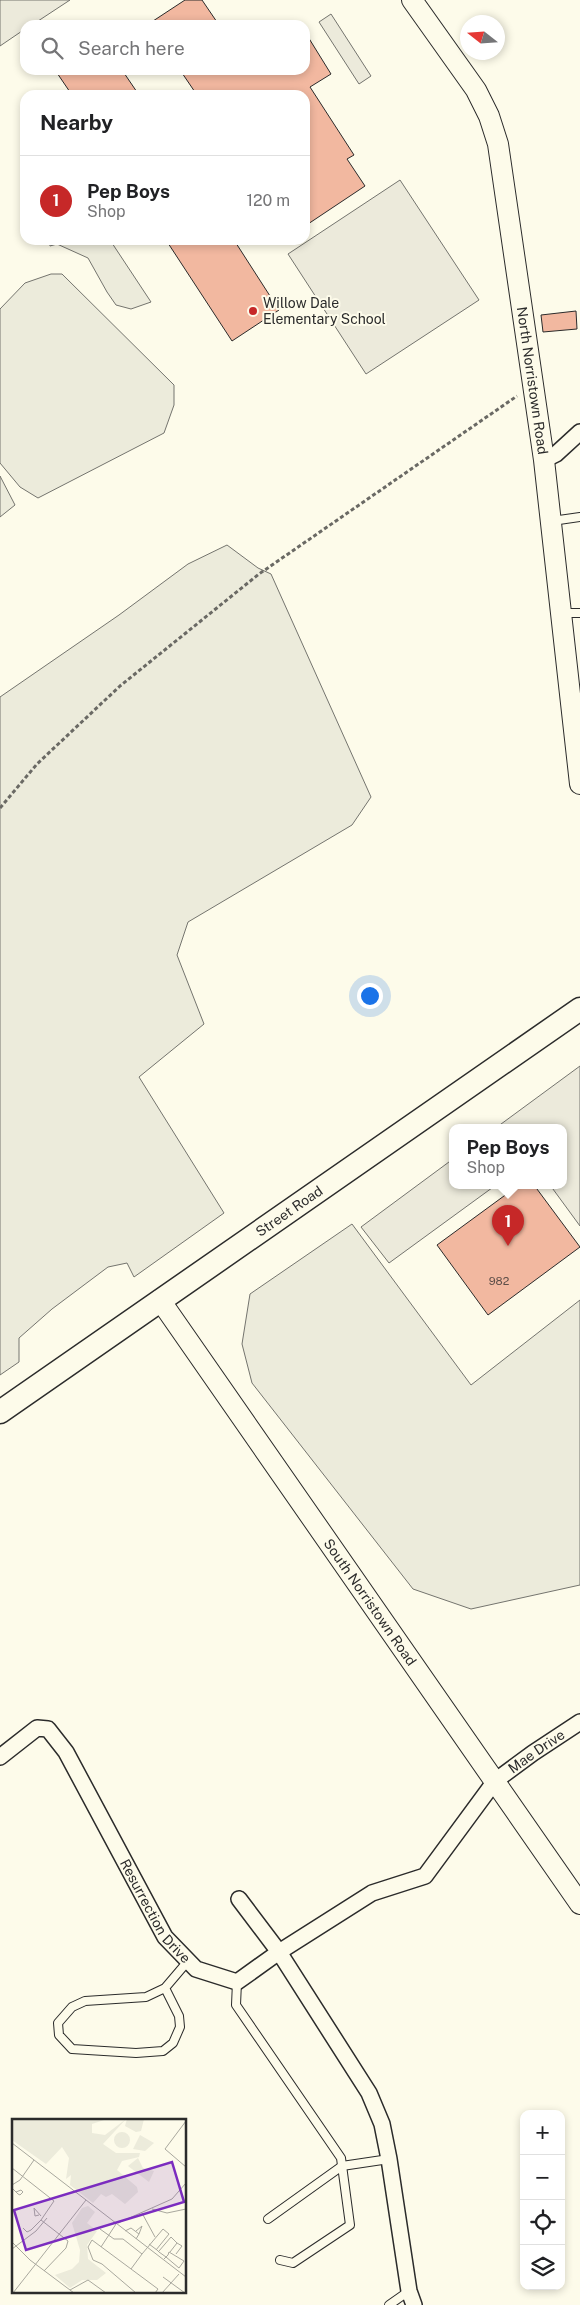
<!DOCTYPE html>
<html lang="en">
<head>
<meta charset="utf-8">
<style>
	:root { --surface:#fff; --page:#f6f6f6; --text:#202124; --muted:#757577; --line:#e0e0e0; --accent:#c62828 }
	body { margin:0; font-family:"Public Sans",sans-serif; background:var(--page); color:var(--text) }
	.controls { position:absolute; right:15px; bottom:15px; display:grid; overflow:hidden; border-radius:10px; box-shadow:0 2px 8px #0003 }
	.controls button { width:45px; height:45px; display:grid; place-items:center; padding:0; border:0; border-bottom:1px solid var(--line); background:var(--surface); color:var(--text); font:25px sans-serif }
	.compass { position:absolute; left:460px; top:15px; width:45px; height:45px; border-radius:50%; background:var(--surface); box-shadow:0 2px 8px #0003; rotate:287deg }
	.you { position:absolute; left:369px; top:995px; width:18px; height:18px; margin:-12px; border:4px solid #fff; border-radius:50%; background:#1a73e8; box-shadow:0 0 0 8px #1a73e833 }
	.badge { display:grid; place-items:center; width:32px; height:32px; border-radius:50%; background:var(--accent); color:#fff; font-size:16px; font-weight:700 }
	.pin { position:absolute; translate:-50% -41px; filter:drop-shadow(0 1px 2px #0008) }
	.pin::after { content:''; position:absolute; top:26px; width:18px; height:15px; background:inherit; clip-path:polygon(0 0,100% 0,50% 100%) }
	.popup { position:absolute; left:449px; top:1124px; width:118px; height:65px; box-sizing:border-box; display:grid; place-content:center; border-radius:10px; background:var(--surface); filter:drop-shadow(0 1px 4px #0005); font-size:16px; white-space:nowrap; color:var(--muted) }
	.popup b { font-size:19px; color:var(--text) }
	.popup::after { content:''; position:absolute; left:50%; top:100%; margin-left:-10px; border:10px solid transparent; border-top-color:var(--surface) }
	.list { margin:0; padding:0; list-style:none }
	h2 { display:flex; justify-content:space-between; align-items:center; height:65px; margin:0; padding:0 20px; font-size:21px }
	h2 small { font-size:16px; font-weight:400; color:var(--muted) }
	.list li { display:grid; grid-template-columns:32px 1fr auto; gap:15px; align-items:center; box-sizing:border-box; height:90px; padding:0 20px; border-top:1px solid var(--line) }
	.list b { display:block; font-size:19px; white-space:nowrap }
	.list p { margin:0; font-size:16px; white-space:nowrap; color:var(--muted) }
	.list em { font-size:16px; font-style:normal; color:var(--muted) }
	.icon { flex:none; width:28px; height:28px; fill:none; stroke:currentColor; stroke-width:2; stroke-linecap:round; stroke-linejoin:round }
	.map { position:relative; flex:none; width:580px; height:2305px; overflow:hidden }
	.search { position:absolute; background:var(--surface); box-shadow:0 2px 8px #0003; left:20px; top:20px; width:290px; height:55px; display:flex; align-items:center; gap:12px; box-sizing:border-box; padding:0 18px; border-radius:15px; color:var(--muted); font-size:19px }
	.panel { position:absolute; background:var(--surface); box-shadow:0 2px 8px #0003; left:20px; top:90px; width:290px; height:155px; border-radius:15px }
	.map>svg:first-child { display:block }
	.green { fill:#ecebdb; stroke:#74746e }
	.parking { fill:#eceadb; stroke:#74746e }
	.building { fill:#f2b8a0; stroke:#2b2b2b }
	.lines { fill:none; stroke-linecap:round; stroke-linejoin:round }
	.lane-casing { stroke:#2b2b2b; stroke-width:10 }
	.street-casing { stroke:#2b2b2b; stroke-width:18 }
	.secondary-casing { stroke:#2b2b2b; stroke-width:22 }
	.primary-casing { stroke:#2b2b2b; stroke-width:25 }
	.path { stroke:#6a6964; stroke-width:3; stroke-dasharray:4 2.5; stroke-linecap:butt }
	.lane { stroke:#fdfbea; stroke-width:8 }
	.street { stroke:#fdfbea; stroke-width:15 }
	.secondary { stroke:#fdfbea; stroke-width:20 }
	.primary { stroke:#fdfbea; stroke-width:22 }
	.poi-dot { fill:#c62828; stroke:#fdfbea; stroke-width:2 }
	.labels { text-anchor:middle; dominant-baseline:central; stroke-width:4; stroke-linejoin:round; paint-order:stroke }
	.number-label { font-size:11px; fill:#5d4e48 }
	.poi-label { font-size:14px; fill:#2b2b2b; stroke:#fdfbea; text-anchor:start }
	.street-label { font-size:14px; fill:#2b2b2b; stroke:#fdfbea }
	.inset-road { fill:none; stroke:#a9a89e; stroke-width:1 }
	.view { fill:#7b2cbf; fill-opacity:0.15; stroke:#7b2cbf; stroke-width:2.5 }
	.inset-edge { fill:none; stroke:#2b2b2b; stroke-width:2.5 }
</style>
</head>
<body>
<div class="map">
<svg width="580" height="2305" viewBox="0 0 580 2305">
	<rect width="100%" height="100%" fill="#fdfbea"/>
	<g class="green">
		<polygon points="49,240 110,240 151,302 131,309 116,305 107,292 88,258 57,244 50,246"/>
		<polygon points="51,274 62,274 174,385 174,405 164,433 38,498 20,487 0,463 0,309 25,283"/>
		<polygon points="0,476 15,505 0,517"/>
		<polygon points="227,545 258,568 271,574 371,797 352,825 188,922 177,955 204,1024 139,1077 224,1213 134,1277 127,1263 108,1267 52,1309 19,1338 19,1362 0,1375 0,697 119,615 188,564"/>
		<polygon points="352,1224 471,1385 580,1300 580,1585 471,1609 413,1589 252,1383 242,1344 250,1294"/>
	</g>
	<g class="parking">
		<polygon points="0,0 70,0 32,25 25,25 25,29 0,46"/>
		<polygon points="331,14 371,76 359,84 319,22"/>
		<polygon points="400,180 479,300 366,374 288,254"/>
		<polygon points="580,1066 580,1226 550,1185 563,1185 563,1127 497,1127"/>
		<polygon points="453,1159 453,1185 496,1185 389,1263 361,1227"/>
	</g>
	<g class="building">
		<polygon points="185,0 202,0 219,25 151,25 150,23"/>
		<polygon points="305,32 331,74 310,87 354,155 347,159 365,186 305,226 305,95 197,95 180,70 305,70"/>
		<polygon points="55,70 122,70 139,95 72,95"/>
		<polygon points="166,240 234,240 279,310 232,341"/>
		<polygon points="576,311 577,329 543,332 541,315"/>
		<polygon points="519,1185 534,1185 580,1247 488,1315 437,1245"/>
	</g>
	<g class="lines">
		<g class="lane-casing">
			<g id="lane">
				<polyline points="552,521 580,517"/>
				<polyline points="562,613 580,613"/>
				<polyline points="237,1982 236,2005 341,2158 350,2225 293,2263 280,2260"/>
				<polyline points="165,1988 179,2016 180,2027 173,2043 163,2051 136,2053 72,2049 59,2035 58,2023 72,2007 85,2001 146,1997 165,1988 188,1961"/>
				<polyline points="268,2219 342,2166 389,2159"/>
				<polyline points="389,2305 409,2291"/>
			</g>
		</g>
		<g class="street-casing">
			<g id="street">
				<polyline points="544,460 556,454 580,432"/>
				<path id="s1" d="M0,1757L37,1728L48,1729L66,1752L165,1937L196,1969L237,1982L279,1952L372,1893L425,1876L495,1781L533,1753L580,1722"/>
				<polyline points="239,1899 279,1952 369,2093 382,2124 389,2159 409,2291 414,2305"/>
			</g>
		</g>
		<g class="secondary-casing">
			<g id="secondary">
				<path id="s2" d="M412,0L476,90L489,116L498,144L544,460L580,784"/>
				<path id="s3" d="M160,1300L580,1904"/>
			</g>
		</g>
		<g class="primary-casing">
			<g id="primary">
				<path id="s4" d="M0,1412L580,1009"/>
			</g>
		</g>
		<polyline class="path" points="0,808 37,764 120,686 259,574 517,396"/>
		<use href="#lane" class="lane"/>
		<use href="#street" class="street"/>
		<use href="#secondary" class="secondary"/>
		<use href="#primary" class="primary"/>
	</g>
	<circle class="poi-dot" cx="253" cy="311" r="5"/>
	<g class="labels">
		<g class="number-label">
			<text x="499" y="1281">982</text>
		</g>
		<g class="poi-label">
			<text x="263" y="303">Willow Dale<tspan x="263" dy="16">Elementary School</tspan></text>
		</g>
		<g class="street-label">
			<text stroke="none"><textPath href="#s2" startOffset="408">North Norristown Road</textPath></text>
			<text stroke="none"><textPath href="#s4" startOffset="352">Street Road</textPath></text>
			<text stroke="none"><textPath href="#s3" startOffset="368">South Norristown Road</textPath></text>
			<text stroke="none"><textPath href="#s1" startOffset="771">Mae Drive</textPath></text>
			<text stroke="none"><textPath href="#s1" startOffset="270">Resurrection Drive</textPath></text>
		</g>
	</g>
	<g transform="translate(12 2119)">
		<rect width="174" height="174" fill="#fdfbea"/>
		<path d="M0,0H95L80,5V14L93,16L114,0L91,25L104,34H128L127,38L110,42L105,51L125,68L126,73L113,85L100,75L94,78L89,75L81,84L58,66L59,56L54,60L57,39L50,28L34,45L0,21ZM115,0H132L129,12L124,13L113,7ZM102 21a8 8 0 1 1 16 0a8 8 0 1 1-16 0ZM128,16L142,24L133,32L121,30ZM126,39L131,49L142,52L137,63L116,47ZM76,87L83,93L75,104L85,112L75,126L76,140L94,154L85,161H70L58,169L43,156L60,150L67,143L68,131L60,104L70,89Z" fill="#ecebdb"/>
		<path class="inset-road" d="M174,2L153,30L174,48M0,24L174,158M0,49L42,82L29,101L56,122L54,129L32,152M0,66L8,61L22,41M0,69L6,75L8,76L11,73L9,71L4,73M140,90L155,94L174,90M130,94L143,118M27,96L23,97L22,89L29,97M106,104L160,80L174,64M11,109L15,113L19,111L29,101M88,110L102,120H111L130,135L119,150M113,112L119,109L127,115L124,120M124,112L130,107L127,115M0,123L18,141L62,174M137,125L145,131L147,133L154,138L167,149L172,142L157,133L156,136L152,140M89,128L104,105M0,130L24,112L35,99M147,132L159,118L165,124L158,133M130,135L151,110L157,115L144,131M164,135L170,127L165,124M151,158L173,174M58,171L76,161L94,174M1,174L74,81M124,174L90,145L81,141L76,128L80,121L146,170L143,174M150,174L167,155"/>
		<path class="view" d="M160,43L172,83L14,131L2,91Z"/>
		<rect width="174" height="174" class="inset-edge"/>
	</g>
</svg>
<div class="controls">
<button>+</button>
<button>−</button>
<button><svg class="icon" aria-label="locate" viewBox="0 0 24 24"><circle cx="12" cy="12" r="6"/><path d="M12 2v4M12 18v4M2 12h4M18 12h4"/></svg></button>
<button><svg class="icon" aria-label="layers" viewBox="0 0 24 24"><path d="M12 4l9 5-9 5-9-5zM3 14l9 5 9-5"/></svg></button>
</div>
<svg class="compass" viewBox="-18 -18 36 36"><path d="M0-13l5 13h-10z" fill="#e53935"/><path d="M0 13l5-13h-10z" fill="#757577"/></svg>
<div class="you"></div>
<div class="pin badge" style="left:508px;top:1246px">1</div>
<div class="popup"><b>Pep Boys</b>Shop</div>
<div class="search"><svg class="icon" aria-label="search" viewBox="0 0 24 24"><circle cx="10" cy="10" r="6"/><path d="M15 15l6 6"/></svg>Search here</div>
<section class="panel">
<h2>Nearby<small></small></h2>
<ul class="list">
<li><span class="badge">1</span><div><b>Pep Boys</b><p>Shop</p></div><em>120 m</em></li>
</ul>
</section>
</div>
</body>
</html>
